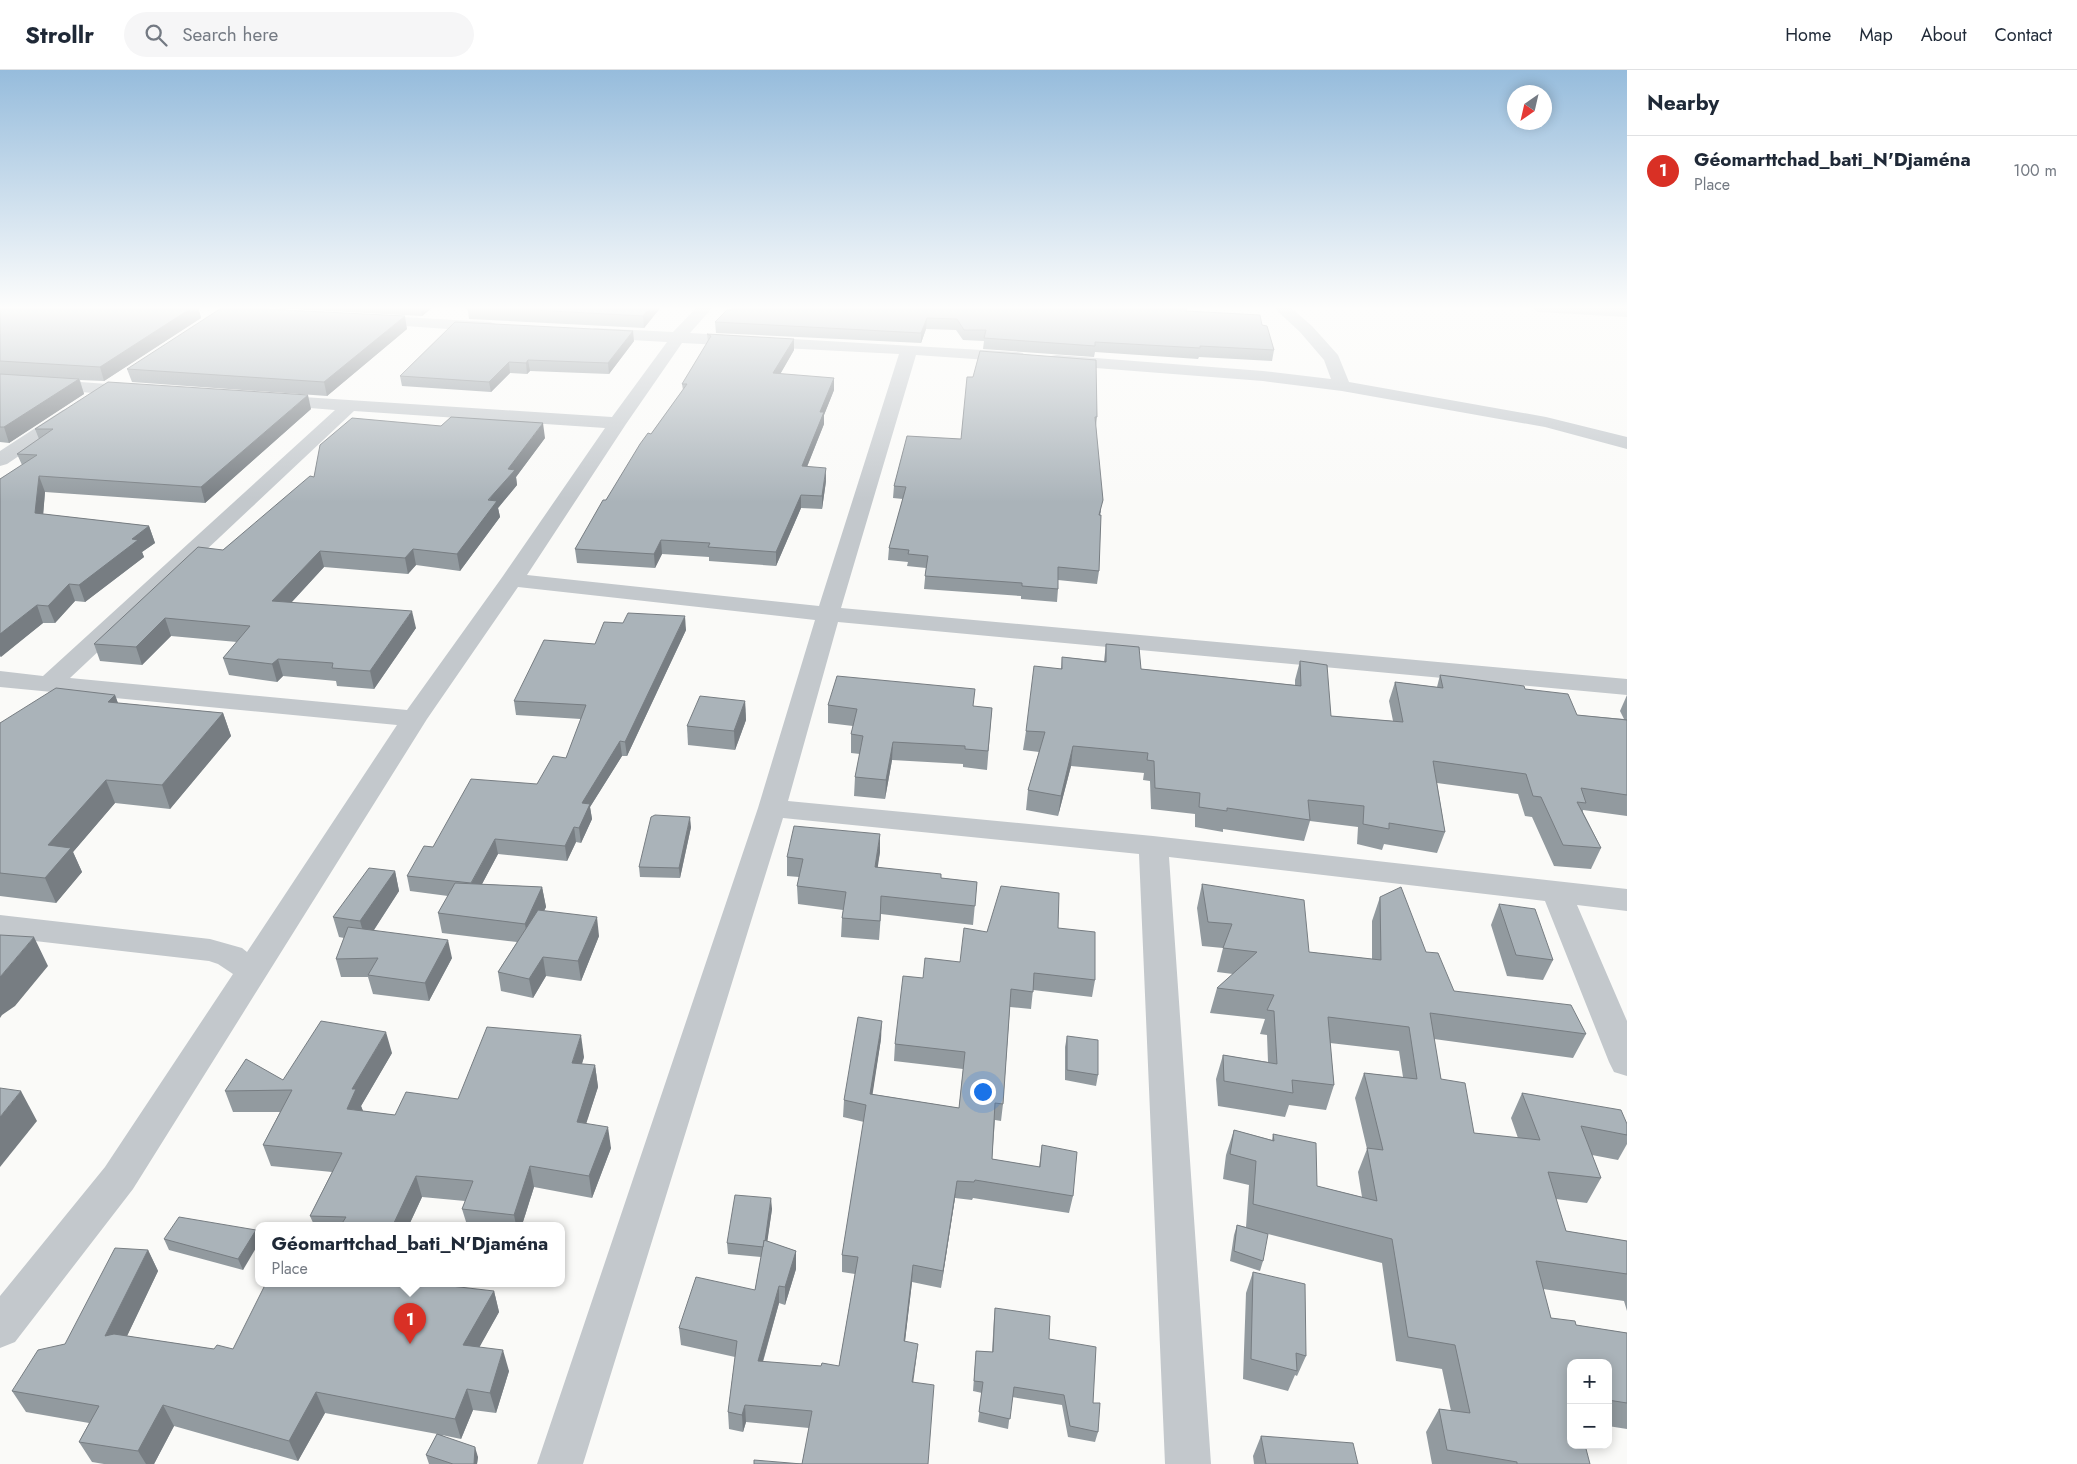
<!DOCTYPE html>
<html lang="en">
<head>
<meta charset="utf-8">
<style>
	:root { --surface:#fff; --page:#f6f6f7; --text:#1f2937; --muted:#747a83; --line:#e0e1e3; --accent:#d93025 }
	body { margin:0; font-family:Jost,sans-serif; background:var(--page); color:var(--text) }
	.controls { position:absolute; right:15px; bottom:15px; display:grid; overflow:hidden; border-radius:10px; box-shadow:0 2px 12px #0003 }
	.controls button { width:45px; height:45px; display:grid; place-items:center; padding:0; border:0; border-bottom:1px solid var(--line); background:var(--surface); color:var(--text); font:25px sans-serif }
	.compass { position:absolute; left:1507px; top:15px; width:45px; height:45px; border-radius:50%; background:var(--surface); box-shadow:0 2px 12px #0003; rotate:214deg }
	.you { position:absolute; left:982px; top:1021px; width:18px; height:18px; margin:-12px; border:4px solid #fff; border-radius:50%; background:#1a73e8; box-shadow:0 0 0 8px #1a73e833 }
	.badge { display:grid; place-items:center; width:32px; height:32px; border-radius:50%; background:var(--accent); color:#fff; font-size:16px; font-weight:700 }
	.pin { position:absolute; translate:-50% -41px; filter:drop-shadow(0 1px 2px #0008) }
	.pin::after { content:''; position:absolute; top:26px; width:18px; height:15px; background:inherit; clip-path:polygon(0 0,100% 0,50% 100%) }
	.popup { position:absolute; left:255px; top:1152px; width:310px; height:65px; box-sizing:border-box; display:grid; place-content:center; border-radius:10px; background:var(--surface); filter:drop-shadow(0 1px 4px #0005); font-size:16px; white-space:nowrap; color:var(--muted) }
	.popup b { font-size:19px; color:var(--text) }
	.popup::after { content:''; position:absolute; left:50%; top:100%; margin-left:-10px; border:10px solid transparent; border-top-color:var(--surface) }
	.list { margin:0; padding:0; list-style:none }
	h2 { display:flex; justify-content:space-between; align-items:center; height:65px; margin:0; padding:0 20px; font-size:21px }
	h2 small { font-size:16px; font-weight:400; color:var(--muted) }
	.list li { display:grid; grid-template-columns:32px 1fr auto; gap:15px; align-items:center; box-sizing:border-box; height:70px; padding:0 20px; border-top:1px solid var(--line) }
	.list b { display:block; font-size:19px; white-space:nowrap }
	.list p { margin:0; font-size:16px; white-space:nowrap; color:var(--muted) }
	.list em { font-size:16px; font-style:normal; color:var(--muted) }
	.icon { flex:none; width:28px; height:28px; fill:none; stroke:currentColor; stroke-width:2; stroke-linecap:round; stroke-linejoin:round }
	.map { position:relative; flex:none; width:1627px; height:1394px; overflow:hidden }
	header { display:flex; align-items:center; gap:30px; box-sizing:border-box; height:70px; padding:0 25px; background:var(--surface); border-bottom:1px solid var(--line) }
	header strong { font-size:24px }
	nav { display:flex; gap:28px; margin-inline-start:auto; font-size:18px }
	.search { width:350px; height:45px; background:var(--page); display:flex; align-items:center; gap:12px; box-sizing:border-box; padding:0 18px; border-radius:28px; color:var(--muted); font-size:19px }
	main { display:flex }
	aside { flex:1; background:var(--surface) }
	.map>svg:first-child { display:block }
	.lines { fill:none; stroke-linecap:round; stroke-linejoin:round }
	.minor { fill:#c3c8cc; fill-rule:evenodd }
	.wall { fill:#929a9f }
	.shaded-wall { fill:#777d82 }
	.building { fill:#aab3b9; stroke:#777d82 }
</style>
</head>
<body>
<header>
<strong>Strollr</strong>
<div class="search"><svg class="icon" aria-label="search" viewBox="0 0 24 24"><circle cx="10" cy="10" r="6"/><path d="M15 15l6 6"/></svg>Search here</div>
<nav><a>Home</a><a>Map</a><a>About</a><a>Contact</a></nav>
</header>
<main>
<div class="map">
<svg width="1627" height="1394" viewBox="0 0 1627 1394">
	<rect width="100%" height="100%" fill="#fafaf8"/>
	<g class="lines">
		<g class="minor">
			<path d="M697,237H713L690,263L1017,282L1023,283L1025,287L1023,291L1017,292L916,285L841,538L1627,609V625L838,552L788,731L1153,766L1627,819V841L1577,835L1627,951V1006L1614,1002L1609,992L1545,831L1169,787L1211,1394H1165L1139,784L783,748L583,1394H537L758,738L815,550L518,517L427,649L133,1119L15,1272L0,1278V1226L105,1097L233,904L218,894L209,891L0,867V845L210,869L242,878L247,882L397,655L0,617V601L43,606L335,340L272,335L266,334L263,330L266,326L272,325L612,347L667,272L595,268L589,266L587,263L589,260L595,258L673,262ZM682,273L899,284L819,536L527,505L626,354ZM354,341L605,358L503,506L407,640L70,608Z"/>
			<polygon points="1273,237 1290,237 1312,256 1338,285 1349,312 1546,347 1627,367 1627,379 1545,357 1342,321 1263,311 1057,295 1051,294 1049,290 1051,286 1057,285 1263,301 1331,309 1324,290 1300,262"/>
			<polygon points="1531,237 1627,237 1627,247 1539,242 1534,240"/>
			<polygon points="368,245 490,252 496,254 498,257 496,260 490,262 363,253 360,250 363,247"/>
			<polygon points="0,306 134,316 140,317 143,321 140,325 134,326 0,316"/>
			<polygon points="69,339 75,340 78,344 75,348 7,394 0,396 0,381 63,340"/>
		</g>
	</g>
	<g class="wall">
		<polygon points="0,237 198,237 201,248 104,311 80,310 84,324 9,373 0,372"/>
		<polygon points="255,237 433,237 422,246"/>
		<polygon points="464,237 661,237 644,258 469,249 468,241"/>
		<polygon points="1186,241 1262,255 1274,280 1272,291 1199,287 1198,289 1095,282 1094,287 983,279 984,271 963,270 956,260 926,259 921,273 716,263 715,252"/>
		<polygon points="407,259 327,326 132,312 127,299"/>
		<polygon points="707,264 794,280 780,304 834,320 824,345 824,354 807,397 826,411 822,439 801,438 776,496 709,491 709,487 662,484 655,498 577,493 575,479 606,430 651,364 683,320 682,314 708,272"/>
		<polygon points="634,271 609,304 530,301 527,304 510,303 491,322 402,316 400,306"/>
		<polygon points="311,339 205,433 45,422 43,444 149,456 155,473 142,482 144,487 85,532 75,531 55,553 43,553 0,587 0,409 22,395 17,384 39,369 35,359"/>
		<polygon points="1097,347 1096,356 1101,442 1100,445 1099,501 1097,514 1058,510 1058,519 1057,532 1021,529 1021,526 924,519 926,498 907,496 908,492 888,490 889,478 903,429 893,428 894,416 961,369"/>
		<polygon points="545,368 516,407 517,415 498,438 500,447 460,501 416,495 408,504 324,497 291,533 416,558 374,619 337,616 336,611 283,606 277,612 229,605 223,588 237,572 171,566 142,595 100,591 94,574 223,480 314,407"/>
		<polygon points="686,560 627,686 622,686 590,737 592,749 581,773 576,772 567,791 498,784 482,814 542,817 546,837 544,841 599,866 581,911 546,906 533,928 501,921 498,902 517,872 442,863 438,843 448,826 410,821 407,806 433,777 537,714 566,688 581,649 516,645 514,631 595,574"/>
		<polygon points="1106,574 1141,599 1295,615 1295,610 1300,591 1331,646 1393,651 1389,631 1395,612 1437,617 1440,605 1525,619 1577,645 1624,649 1620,641 1627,625 1627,746 1583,740 1583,742 1601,778 1591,799 1554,796 1532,747 1525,746 1518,724 1437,713 1445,762 1437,783 1384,774 1382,780 1357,774 1358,757 1310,751 1304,771 1223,759 1223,762 1195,757 1195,744 1151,739 1150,711 1143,710 1144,703 1071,696 1058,746 1026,740 1028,720 1039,682 1023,680 1026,661 1061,598 1062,587 1104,591"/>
		<polygon points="115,625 118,633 223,643 231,666 170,739 115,733 73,782 82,802 56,833 0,826 0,653"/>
		<polygon points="745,631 746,650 735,680 688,675 687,656"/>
		<polygon points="828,635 974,637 992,638 987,700 963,697 963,694 892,690 885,729 854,726 855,707 860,684 851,683 851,664 853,656 828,653"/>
		<polygon points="691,757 680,808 640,807 639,797"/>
		<polygon points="880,782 877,797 941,808 977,812 973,855 881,844 879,870 841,867 842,848 843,840 798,834 797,816 799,807 787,806 787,787"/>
		<polygon points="395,801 399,821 374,860 452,888 429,931 373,924 368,907 341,907 336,889 344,868 339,867 333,847"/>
		<polygon points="1202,814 1309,882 1372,889 1372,851 1380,827 1426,882 1454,921 1586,964 1573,988 1434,969 1441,1009 1474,1063 1518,1068 1511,1048 1522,1023 1627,1054 1627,1074 1618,1090 1592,1085 1601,1108 1587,1133 1556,1129 1566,1161 1627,1171 1627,1241 1624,1231 1543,1219 1551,1248 1576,1255 1627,1263 1627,1359 1608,1356 1608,1293 1571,1293 1571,1375 1590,1394 1432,1394 1426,1362 1439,1339 1451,1341 1442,1299 1396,1291 1382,1193 1256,1161 1263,1191 1260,1201 1230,1191 1234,1165 1237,1155 1246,1157 1249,1115 1223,1109 1226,1085 1234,1060 1272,1070 1273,1064 1317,1116 1362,1127 1358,1102 1367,1079 1355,1028 1364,1003 1403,1007 1399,981 1330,973 1334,1015 1326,1040 1289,1035 1285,1047 1218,1036 1216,1009 1223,985 1268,992 1267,965 1260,964 1265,949 1210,943 1217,918 1233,904 1217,902 1223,878 1202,876 1197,838"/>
		<polygon points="1499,834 1553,890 1543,910 1507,906 1491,855"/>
		<polygon points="1058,858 1095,910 1092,927 1033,920 1031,939 1010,937 1003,1034 1001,1051 995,1050 992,1089 1039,1097 1042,1075 1073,1126 1069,1143 973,1128 972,1130 955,1128 941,1218 912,1212 905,1271 916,1291 802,1394 809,1358 746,1352 743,1362 729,1359 728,1342 735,1287 681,1275 679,1258 755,1220 761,1187 728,1184 727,1173 772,1139 767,1171 796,1181 796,1199 785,1235 779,1233 763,1292 821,1296 839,1296 855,1204 842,1202 842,1185 864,1052 843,1047 844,1030 881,969 872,1024 959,1038 963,999 894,991 895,974 923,908 960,892 987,862"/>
		<polygon points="1067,966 1098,1005 1096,1016 1065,1010 1065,977"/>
		<polygon points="392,983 361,1036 363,1041 395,1045 458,1029 584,987 582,994 595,995 598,1017 586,1053 611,1078 592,1128 534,1117 522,1155 467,1155 462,1139 465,1131 422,1127 409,1155 314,1155 310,1146 332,1102 271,1096 263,1075 280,1042 233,1042 225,1021 283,1010"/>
		<polygon points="256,1160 243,1200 169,1180 164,1169"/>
		<polygon points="148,1180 158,1201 127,1266 214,1279 233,1279 494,1221 499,1242 479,1277 509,1301 496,1343 473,1340 461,1369 442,1365 478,1387 477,1394 429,1394 426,1385 437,1364 325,1343 298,1391 174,1356 154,1394 104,1394 92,1392 79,1372 89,1353 26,1342 12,1321 65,1274"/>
		<polygon points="1253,1202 1306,1286 1297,1306 1295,1305 1288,1321 1243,1309 1246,1223"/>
		<polygon points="995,1238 1049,1269 1093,1333 1098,1362 1095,1372 1068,1367 1062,1335 1012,1327 1008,1359 978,1352 982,1323 973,1321 976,1281 992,1282 994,1248"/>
		<polygon points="1261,1366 1358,1394 1254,1394 1253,1386"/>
	</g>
	<g class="shaded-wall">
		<polygon points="193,237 198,237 201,248 104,311 100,297"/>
		<polygon points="420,237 433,237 422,246"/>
		<polygon points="650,237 661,237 644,258 643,246"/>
		<polygon points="405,246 407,259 327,326 324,312"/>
		<polygon points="927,248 926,259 921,273 921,263"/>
		<polygon points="633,261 634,271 609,304 608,293"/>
		<polygon points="794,269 794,280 774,315 773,303"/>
		<polygon points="528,290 530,301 527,304 526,293"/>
		<polygon points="509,292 510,303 491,322 489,312"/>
		<polygon points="834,308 834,320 824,345 824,354 802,409 802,396 820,342"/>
		<polygon points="79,309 84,324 9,373 4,357"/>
		<polygon points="308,325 311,339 205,433 201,417"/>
		<polygon points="543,353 545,368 516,407 517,415 498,438 500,447 460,501 457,484 508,399"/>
		<polygon points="826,398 826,411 822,439 822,426"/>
		<polygon points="39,406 45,422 42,459 35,443"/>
		<polygon points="801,425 801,438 776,496 776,482"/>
		<polygon points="149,456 155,473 142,482 144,487 85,532 79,515 132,469"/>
		<polygon points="661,470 662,484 655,498 654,484"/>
		<polygon points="413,479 416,495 408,504 405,488"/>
		<polygon points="320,481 324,497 277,548 272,531"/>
		<polygon points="69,514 75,531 55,553 48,536"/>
		<polygon points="37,535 43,553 1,587 0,585 0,564"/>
		<polygon points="412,541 416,558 374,619 370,601"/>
		<polygon points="685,546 686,560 627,686 625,672"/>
		<polygon points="165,548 171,566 142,595 136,577"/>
		<polygon points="278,589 283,606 277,612 272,594"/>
		<polygon points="115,625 123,648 108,632"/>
		<polygon points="745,631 746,650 735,680 734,661"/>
		<polygon points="223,643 231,666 170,739 162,715"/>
		<polygon points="620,671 622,686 590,737 592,749 581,773 579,758 582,733"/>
		<polygon points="893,672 892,690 885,729 886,710"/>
		<polygon points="1073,676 1071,696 1058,746 1061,726"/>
		<polygon points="106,710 115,733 73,782 82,802 56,833 45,808 48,775"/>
		<polygon points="690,747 691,757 680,808 679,798"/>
		<polygon points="574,757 576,772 567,791 565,776"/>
		<polygon points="880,764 880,782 875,816 875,797"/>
		<polygon points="495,769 498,784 474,829 471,814"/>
		<polygon points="395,801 399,821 366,872 360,851"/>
		<polygon points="542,817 546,837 528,873 525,854"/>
		<polygon points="597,847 599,866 581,911 578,891"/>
		<polygon points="34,867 48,896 15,936 2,945 0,948 0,907"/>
		<polygon points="448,870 452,888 429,931 425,913"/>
		<polygon points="543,887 546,906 533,928 529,909"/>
		<polygon points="882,951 881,969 870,1041 870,1024"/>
		<polygon points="386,962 392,983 361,1036 363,1041 347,1039 352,1019"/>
		<polygon points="581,965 584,987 575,1014 572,993"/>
		<polygon points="595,995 598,1017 580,1073 577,1052"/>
		<polygon points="21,1021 37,1051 0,1097 0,1047"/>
		<polygon points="608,1057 611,1078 592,1128 589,1106"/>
		<polygon points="530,1096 534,1117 522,1155 516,1155 514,1145"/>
		<polygon points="416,1106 422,1127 409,1155 393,1155"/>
		<polygon points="957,1111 955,1128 941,1218 943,1201"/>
		<polygon points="771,1128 772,1139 765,1188 764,1177"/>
		<polygon points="256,1160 259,1168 259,1173 243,1200 238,1189"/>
		<polygon points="148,1180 158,1201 117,1287 105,1266"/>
		<polygon points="796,1181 796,1199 785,1235 785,1217"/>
		<polygon points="913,1195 912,1212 903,1288 904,1271"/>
		<polygon points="779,1216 779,1233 758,1308 758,1291"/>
		<polygon points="494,1221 499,1242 469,1296 463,1275"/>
		<polygon points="918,1274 916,1291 911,1329 912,1312"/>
		<polygon points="503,1280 509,1301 496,1343 490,1323"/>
		<polygon points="467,1319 473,1340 461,1369 455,1349"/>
		<polygon points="316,1322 325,1343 298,1391 289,1371"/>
		<polygon points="163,1335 174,1356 154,1394 146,1394 138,1381"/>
		<polygon points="745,1335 746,1352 743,1362 742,1345"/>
		<polygon points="475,1377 478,1387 477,1394 474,1394"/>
	</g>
	<g class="building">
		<polygon points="4,237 193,237 100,297 0,291 0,239"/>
		<polygon points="223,237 405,246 324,312 127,299"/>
		<polygon points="478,237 650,237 643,246"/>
		<polygon points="734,237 1186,237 1186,241 1260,245 1262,255 1267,256 1274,280 1200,276 1200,278 1095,272 1095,276 984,268 986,260 964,260 957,249 927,248 921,263 715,252 727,240 732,240"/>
		<polygon points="455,252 633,261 608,293 528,290 526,293 509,292 489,312 400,306"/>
		<polygon points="707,264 794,269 773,303 834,308 820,342 824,342 802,396 826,398 822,426 801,425 776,482 708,477 710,473 661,470 654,484 575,479 603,430 606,430 640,374 648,363 651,364 687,314 682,314 711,266"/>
		<polygon points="980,281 1096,290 1097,347 1095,347 1103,430 1099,445 1101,445 1099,501 1058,497 1058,519 1022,516 1022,513 925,506 928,486 908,484 909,480 889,478 906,417 894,416 907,366 961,369 967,307 973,307"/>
		<polygon points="0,304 79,309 4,357 0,357"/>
		<polygon points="108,312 308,325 201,417 39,406 35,443 149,456 132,469 138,470 79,515 69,514 48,536 37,535 0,564 0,409 37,385 17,384 53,359 35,359"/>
		<polygon points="451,347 543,353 508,399 515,400 488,430 497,431 457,484 413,479 405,488 320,481 272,531 412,541 370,601 332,598 333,593 278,589 272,594 223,588 250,556 165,548 136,577 94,574 198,477 223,480 310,406 314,407 320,375 352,348 441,356"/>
		<polygon points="628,543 685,546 625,672 620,671 582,733 590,734 579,758 574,757 565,776 495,769 471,813 407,806 424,776 433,777 471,709 537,714 553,686 566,688 586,635 514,631 544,570 595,574 604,552 623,553"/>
		<polygon points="1106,574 1139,577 1141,599 1301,616 1300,591 1327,595 1331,646 1403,652 1395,612 1443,618 1440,605 1524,616 1525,619 1568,624 1577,645 1627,650 1627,725 1581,718 1586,733 1577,732 1601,778 1563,775 1541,727 1533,726 1526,704 1433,691 1445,762 1389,753 1389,759 1363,754 1364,736 1308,730 1310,750 1227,738 1227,741 1199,737 1200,723 1155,718 1154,691 1147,690 1148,683 1073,676 1061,726 1028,720 1045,662 1026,661 1034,596 1062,599 1062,587 1106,592"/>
		<polygon points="837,606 975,619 973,636 992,638 988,681 965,679 965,676 893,672 886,710 855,707 863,666 851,664 857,639 828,635"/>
		<polygon points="56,618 115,625 108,632 223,643 162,715 106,710 48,775 71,778 45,808 0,803 0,653"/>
		<polygon points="700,626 745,631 734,661 687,656"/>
		<polygon points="655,745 690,747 679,798 639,797 651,747"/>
		<polygon points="794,756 880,764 875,797 941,804 941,808 977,812 975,836 881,826 880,851 842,848 846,822 797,816 803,789 787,787"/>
		<polygon points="369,798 395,801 360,851 333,847"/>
		<polygon points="455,813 542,817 525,854 438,843"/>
		<polygon points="1202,814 1304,830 1309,882 1381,890 1380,827 1401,817 1426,882 1438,883 1454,921 1571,935 1586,964 1430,943 1441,1009 1465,1013 1474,1063 1540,1070 1522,1023 1621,1040 1627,1054 1627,1065 1581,1056 1601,1108 1548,1102 1566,1161 1627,1171 1627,1204 1536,1191 1551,1248 1575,1251 1576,1255 1627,1263 1627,1333 1608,1330 1608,1293 1571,1293 1571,1375 1585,1375 1590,1394 1517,1394 1517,1392 1447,1380 1439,1339 1470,1343 1455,1275 1408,1267 1392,1169 1253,1134 1256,1091 1230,1084 1234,1060 1274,1071 1273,1064 1316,1073 1317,1116 1377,1131 1367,1078 1383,1080 1364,1003 1417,1009 1409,957 1328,947 1334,1015 1292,1010 1293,1023 1224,1011 1223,985 1277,994 1274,941 1267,940 1274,925 1217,918 1257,882 1223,878 1232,854 1208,852"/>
		<polygon points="1001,816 1059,823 1058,858 1095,862 1095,910 1034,903 1033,922 1011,919 1003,1034 995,1033 992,1089 1040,1097 1042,1075 1077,1082 1073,1126 975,1110 974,1112 957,1111 943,1201 913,1195 904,1271 918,1274 912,1312 934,1315 928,1394 754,1394 754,1390 802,1394 812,1341 745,1335 742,1345 728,1342 737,1271 679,1258 696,1207 755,1220 764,1170 796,1181 785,1217 779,1216 758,1291 821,1296 822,1293 839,1296 858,1187 842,1185 866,1035 844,1030 858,947 882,951 870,1024 959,1038 965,982 895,974 903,906 923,908 925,888 960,892 964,858 987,862"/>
		<polygon points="1499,834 1535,839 1553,890 1516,885"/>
		<polygon points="538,840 597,847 578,891 543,887 529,909 498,902"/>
		<polygon points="348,857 448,870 425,913 368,905 378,888 336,889"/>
		<polygon points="0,865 34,867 0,907"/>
		<polygon points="321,951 386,962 352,1019 356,1019 347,1039 395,1045 406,1022 458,1029 487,957 581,965 572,993 595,995 577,1052 608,1057 589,1106 530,1096 514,1145 462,1139 473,1111 416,1106 393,1155 341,1155 346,1147 310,1146 342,1083 263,1075 292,1020 225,1021 246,989 283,1010"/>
		<polygon points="1067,966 1098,970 1098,1005 1067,1000"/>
		<polygon points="0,1018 21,1021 0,1047"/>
		<polygon points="735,1125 771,1128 765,1171 764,1170 763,1177 727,1173"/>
		<polygon points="179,1147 256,1160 238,1189 164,1169"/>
		<polygon points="1237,1155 1268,1164 1263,1191 1234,1181"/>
		<polygon points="115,1178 148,1180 105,1266 114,1264 214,1279 217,1275 233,1279 266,1213 425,1213 494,1221 463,1275 503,1280 490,1323 467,1319 455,1349 316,1322 289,1371 163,1335 138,1381 79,1372 99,1336 12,1321 38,1280 65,1274"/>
		<polygon points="1253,1202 1305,1214 1306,1286 1296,1283 1297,1301 1251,1289"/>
		<polygon points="995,1238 1050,1246 1049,1269 1096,1277 1093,1333 1100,1333 1098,1362 1070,1356 1064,1325 1014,1317 1010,1349 979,1342 983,1312 974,1311 976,1281 993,1282"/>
		<polygon points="437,1364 475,1377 474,1394 453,1394 426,1385"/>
		<polygon points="1261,1366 1353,1373 1358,1394 1266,1394"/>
	</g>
	<linearGradient id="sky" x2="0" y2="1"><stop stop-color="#96bcdc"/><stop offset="0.55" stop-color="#fdfdfc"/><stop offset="1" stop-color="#fdfdfc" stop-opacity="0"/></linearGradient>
	<rect width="1627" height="432" fill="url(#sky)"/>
</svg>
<div class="controls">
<button>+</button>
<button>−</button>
</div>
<svg class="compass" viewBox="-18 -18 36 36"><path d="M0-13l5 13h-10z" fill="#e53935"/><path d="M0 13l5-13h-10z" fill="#747a83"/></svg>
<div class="you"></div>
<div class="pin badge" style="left:410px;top:1274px">1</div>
<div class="popup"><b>Géomarttchad_bati_N'Djaména</b>Place</div>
</div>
<aside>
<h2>Nearby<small></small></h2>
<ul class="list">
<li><span class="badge">1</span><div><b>Géomarttchad_bati_N'Djaména</b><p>Place</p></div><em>100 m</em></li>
</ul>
</aside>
</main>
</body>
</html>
